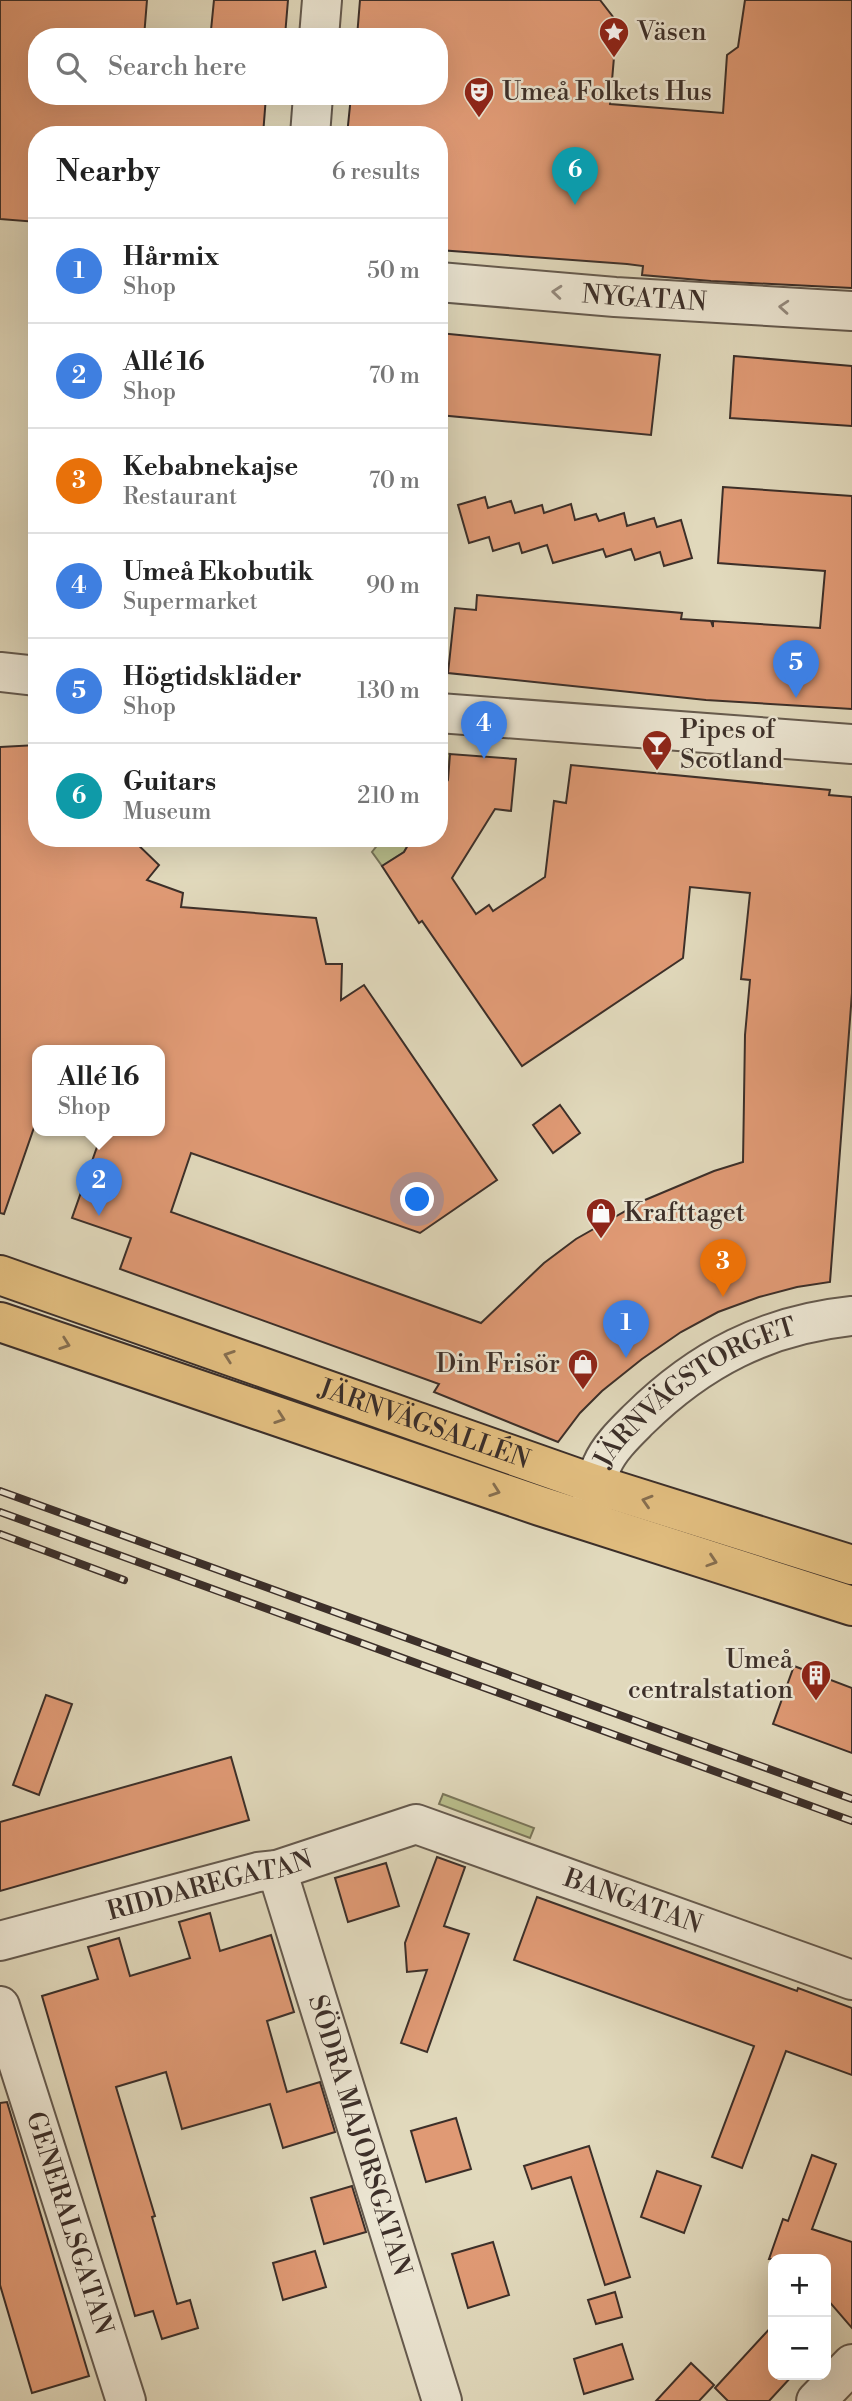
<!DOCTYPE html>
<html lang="en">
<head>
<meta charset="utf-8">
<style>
	:root { --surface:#fff; --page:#f6f6f6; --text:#222; --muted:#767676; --line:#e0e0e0; --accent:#8f2418 }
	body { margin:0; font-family:"Libre Bodoni",serif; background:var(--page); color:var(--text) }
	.controls { position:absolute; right:21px; bottom:21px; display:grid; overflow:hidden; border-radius:14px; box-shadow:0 7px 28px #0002 }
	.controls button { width:63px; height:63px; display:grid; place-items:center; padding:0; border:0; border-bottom:2px solid var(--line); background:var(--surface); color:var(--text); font:35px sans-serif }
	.you { position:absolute; left:418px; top:1200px; width:24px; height:24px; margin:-18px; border:5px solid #fff; border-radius:50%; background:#1a73e8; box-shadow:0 0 0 10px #1a73e833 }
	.badge { display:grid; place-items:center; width:46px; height:46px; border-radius:50%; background:var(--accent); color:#fff; font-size:23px; font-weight:700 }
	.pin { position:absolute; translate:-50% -58px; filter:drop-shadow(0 2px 4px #0008) }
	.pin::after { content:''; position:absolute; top:37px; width:24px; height:21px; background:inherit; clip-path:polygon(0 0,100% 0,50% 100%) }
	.popup { position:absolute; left:32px; top:1045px; width:133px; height:91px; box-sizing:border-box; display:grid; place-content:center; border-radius:14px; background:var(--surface); filter:drop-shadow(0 2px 5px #0005); font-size:23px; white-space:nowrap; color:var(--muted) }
	.popup b { font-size:26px; color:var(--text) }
	.popup::after { content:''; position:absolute; left:50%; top:100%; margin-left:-14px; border:14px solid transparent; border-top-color:var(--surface) }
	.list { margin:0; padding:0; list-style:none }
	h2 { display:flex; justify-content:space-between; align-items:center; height:91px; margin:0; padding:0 28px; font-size:30px }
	h2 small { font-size:23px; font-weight:400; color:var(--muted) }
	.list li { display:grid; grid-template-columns:46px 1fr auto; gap:21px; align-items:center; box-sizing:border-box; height:105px; padding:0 28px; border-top:2px solid var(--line) }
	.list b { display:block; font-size:26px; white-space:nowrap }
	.list p { margin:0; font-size:23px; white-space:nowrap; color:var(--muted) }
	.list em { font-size:23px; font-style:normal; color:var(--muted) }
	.icon { flex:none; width:38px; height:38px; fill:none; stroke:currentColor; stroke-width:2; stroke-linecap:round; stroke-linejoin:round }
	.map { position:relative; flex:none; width:852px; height:2401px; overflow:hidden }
	.search { position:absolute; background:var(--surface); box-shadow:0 7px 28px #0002; left:28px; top:28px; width:420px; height:77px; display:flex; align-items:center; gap:18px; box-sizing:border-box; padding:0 24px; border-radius:28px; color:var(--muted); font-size:26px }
	.panel { position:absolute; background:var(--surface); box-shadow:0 7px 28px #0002; left:28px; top:126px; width:420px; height:721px; border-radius:28px }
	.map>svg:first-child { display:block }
	.green { fill:#b9be8c; stroke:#7a765a; stroke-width:2 }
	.building { fill:#e09a75; stroke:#3c2f29; stroke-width:2 }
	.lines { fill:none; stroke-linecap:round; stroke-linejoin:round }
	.minor-casing { stroke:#655a4e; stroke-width:42 }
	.major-casing { stroke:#3c2f29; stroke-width:42 }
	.minor { stroke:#ece6d3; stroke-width:38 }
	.major { stroke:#e0bc7e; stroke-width:38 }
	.rail-casing { stroke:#3c2f29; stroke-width:8 }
	.rail { stroke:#ece6d3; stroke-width:5; stroke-dasharray:16; stroke-linecap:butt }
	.oneway { stroke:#948a7e }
	.oneway2 { stroke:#866e4f }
	.labels { text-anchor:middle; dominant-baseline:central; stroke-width:5; stroke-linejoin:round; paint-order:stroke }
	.poi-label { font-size:26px; fill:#3c2f29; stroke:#ece6d3; text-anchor:start }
	.street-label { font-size:26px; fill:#3c2f29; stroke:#ece6d3 }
</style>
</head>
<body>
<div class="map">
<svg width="852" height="2401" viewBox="0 0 852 2401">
	<rect width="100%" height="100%" fill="#e1d9bc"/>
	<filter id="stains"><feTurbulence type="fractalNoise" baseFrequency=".00286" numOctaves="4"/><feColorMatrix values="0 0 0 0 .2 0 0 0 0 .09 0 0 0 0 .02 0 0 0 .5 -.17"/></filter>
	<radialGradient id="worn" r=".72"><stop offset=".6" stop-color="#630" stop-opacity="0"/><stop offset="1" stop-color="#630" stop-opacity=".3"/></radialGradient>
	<g class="green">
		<polygon points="439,753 450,754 448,780 439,794"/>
		<polygon points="383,838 412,838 404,852 382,866 372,852"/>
		<polygon points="443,1794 534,1828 530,1838 439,1804"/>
	</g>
	<g class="building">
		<polygon points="0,0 147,0 144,37 37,37 37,96 266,96 263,135 37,135 37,222 0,219"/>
		<polygon points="214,0 288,0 285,36 211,30"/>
		<polygon points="360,0 600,0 617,22 610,104 723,113 727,55 738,47 745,0 852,0 852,288 711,281 642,275 643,266 627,264 439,250 439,135 347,135 351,96 439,96 439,37 357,37"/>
		<polygon points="439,333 660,355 651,435 439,415"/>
		<polygon points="734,356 852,366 852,426 730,418"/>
		<polygon points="723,487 852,496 852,709 706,700 448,673 455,608 476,610 477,595 682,613 681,619 711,621 713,627 713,621 820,628 825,571 718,563"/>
		<polygon points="485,497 488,508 511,501 515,513 542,505 544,513 571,504 575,520 596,514 599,521 624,513 627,526 654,518 657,527 681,520 692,558 664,566 660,552 635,560 631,549 606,557 603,549 553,563 547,545 522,553 519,543 493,551 489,537 469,543 458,505"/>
		<polygon points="37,745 37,838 131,838 159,865 147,880 183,893 181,907 316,918 326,964 342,964 341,1000 364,985 497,1180 420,1233 191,1153 171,1212 481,1323 544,1263 576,1239 645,1200 714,1171 743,1162 745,1035 750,980 741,979 750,893 690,887 683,958 522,1066 422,921 419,923 382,866 404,852 412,838 439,838 439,794 448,780 450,754 516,759 511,811 495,809 452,878 476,914 489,905 493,911 545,877 554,801 566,803 571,765 830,790 829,795 852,797 852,993 830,1282 797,1287 759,1297 718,1312 681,1332 642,1359 602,1391 580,1413 558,1442 434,1392 439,1384 120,1269 131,1238 72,1218 103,1130 160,1130 160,1050 38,1050 38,1116 4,1214 0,1213 0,747"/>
		<polygon points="560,1105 580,1133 553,1153 533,1125"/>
		<polygon points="794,1666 852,1688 852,1753 773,1724"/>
		<polygon points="46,1695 72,1704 39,1795 13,1785"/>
		<polygon points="231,1757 249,1820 0,1891 0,1822"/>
		<polygon points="437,1857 465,1867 444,1926 469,1934 427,2052 401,2043 427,1970 407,1972 405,1943"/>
		<polygon points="386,1863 399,1906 348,1922 335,1878"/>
		<polygon points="537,1897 797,1991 798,1988 852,2008 852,2075 786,2051 742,2168 712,2157 754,2046 514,1960"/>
		<polygon points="210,1913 220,1951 271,1935 294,2012 267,2021 287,2092 320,2082 335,2132 283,2148 270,2104 182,2129 166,2072 116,2087 155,2216 152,2217 177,2304 190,2300 198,2328 162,2339 153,2311 135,2316 42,1996 98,1979 88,1947 119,1938 130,1976 190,1958 179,1922"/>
		<polygon points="7,2102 89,2376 32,2393 0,2285 0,2103"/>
		<polygon points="456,2118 471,2169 426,2182 411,2131"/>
		<polygon points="589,2146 630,2277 605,2285 571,2177 532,2189 524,2166"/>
		<polygon points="812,2155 836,2164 812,2229 852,2242 852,2328 826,2298 826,2259 769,2259 783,2219 788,2221"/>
		<polygon points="657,2171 701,2186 684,2233 641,2217"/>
		<polygon points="352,2186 366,2232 324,2244 311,2198"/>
		<polygon points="493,2242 509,2295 468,2308 452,2254"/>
		<polygon points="315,2251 326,2287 283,2300 273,2263"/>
		<polygon points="615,2292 622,2317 596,2324 588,2300"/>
		<polygon points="773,2325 773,2375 793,2375 769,2401 728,2401 715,2388"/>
		<polygon points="622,2344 633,2379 584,2394 574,2359"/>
		<polygon points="691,2363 714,2385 699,2401 656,2401"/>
	</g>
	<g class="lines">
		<g class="minor-casing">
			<g id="minor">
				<polyline points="319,37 322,0"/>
				<polyline points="310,135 313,96"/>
				<path id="s1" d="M439,282L615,297L852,311"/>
				<polyline points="0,672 37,676"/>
				<polyline points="439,713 852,744"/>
				<path id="s2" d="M589,1517C592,1499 594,1481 602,1465C609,1448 626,1432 639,1419C700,1359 766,1325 852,1316"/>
				<path id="s3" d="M277,1870L442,2401"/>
				<path id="s4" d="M0,1941L258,1872L277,1870L416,1824L852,1980"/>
				<path id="s5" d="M0,2006L126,2401"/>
				<polyline points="816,2401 852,2364"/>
			</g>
		</g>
		<g class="major-casing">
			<g id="major">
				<path id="s6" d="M0,1275L594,1484L852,1565"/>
				<polyline points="0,1322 540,1506 852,1606"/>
			</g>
		</g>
		<use href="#minor" class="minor"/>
		<use href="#major" class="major"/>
		<g class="rail-casing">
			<g id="rail">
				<polyline points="0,1491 852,1799"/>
				<polyline points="0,1512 852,1821"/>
				<polyline points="0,1534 124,1580"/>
			</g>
		</g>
		<use href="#rail" class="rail"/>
	</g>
	<defs><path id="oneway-chevron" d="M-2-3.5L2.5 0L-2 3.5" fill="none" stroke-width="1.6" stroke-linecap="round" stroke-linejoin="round" transform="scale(1.75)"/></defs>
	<g class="oneway">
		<use href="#oneway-chevron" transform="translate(557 292) rotate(-175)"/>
		<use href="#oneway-chevron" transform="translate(784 307) rotate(-176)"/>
	</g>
	<g class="oneway2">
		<use href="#oneway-chevron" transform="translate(65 1344) rotate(19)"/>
		<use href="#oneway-chevron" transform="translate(229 1356) rotate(-161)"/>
		<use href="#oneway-chevron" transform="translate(280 1418) rotate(19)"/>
		<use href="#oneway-chevron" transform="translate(495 1491) rotate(19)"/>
		<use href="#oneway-chevron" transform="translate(647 1501) rotate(-163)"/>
		<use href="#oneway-chevron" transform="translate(712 1561) rotate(18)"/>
	</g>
	<defs>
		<g id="sight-pin" transform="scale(1.575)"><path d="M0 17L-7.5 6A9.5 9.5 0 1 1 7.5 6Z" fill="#8f2418" stroke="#ece6d3"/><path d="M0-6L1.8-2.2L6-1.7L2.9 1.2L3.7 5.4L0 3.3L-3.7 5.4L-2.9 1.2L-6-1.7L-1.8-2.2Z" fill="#fff"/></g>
		<g id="theatre-pin" transform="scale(1.575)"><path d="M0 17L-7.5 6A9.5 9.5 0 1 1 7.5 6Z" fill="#8f2418" stroke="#ece6d3"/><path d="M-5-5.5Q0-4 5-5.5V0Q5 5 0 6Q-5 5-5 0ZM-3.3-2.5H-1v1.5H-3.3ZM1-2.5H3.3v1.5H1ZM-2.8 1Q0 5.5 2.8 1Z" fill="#fff"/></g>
		<g id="bar-pin" transform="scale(1.575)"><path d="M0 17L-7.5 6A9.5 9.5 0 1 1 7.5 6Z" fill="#8f2418" stroke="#ece6d3"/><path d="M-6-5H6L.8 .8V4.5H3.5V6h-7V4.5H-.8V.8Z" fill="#fff"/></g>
		<g id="shop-pin" transform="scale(1.575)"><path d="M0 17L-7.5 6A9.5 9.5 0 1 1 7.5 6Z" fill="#8f2418" stroke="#ece6d3"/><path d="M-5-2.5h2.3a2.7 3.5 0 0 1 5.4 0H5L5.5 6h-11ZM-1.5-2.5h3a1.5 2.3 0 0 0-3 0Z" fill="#fff"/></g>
		<g id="building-pin" transform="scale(1.575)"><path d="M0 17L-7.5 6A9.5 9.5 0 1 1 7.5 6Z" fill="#8f2418" stroke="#ece6d3"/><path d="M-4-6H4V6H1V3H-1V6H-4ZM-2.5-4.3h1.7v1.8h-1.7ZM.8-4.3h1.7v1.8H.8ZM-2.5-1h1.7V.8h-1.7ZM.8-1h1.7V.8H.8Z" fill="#fff"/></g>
	</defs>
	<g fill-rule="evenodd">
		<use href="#sight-pin" x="614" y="32"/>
		<use href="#theatre-pin" x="479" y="92"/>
		<use href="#bar-pin" x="657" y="745"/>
		<use href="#shop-pin" x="601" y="1213"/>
		<use href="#shop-pin" x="583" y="1364"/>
		<use href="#building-pin" x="816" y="1675"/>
	</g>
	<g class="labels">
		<g class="poi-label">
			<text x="637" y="32">Väsen</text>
			<text x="502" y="92">Umeå Folkets Hus</text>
			<text x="680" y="730">Pipes of<tspan x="680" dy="30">Scotland</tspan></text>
			<text x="624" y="1213">Krafttaget</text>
			<text x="560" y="1364" text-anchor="end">Din Frisör</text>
			<text x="793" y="1660" text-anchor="end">Umeå<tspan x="793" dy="30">centralstation</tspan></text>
		</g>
		<g class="street-label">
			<text stroke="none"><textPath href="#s1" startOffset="206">NYGATAN</textPath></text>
			<text stroke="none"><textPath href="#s2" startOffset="175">JÄRNVÄGSTORGET</textPath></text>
			<text stroke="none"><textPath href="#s6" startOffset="450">JÄRNVÄGSALLÉN</textPath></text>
			<text stroke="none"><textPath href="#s4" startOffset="217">RIDDAREGATAN</textPath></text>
			<text stroke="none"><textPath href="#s4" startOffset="663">BANGATAN</textPath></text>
			<text stroke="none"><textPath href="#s3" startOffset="278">SÖDRA MAJORSGATAN</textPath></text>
			<text stroke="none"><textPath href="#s5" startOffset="228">GENERALSGATAN</textPath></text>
		</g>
	</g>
	<rect width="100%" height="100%" filter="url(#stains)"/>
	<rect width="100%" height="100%" fill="url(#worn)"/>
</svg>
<div class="controls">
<button>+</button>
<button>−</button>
</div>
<div class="you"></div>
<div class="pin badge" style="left:626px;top:1358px;background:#3f7fe0">1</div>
<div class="pin badge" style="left:99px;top:1216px;background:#3f7fe0">2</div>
<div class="popup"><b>Allé 16</b>Shop</div>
<div class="pin badge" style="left:723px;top:1297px;background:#e8710a">3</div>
<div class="pin badge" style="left:484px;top:759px;background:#3f7fe0">4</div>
<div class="pin badge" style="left:796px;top:698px;background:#3f7fe0">5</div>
<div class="pin badge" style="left:575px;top:205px;background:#0f9aa8">6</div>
<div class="search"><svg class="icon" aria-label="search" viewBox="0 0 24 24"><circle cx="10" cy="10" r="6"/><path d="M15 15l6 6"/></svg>Search here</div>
<section class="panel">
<h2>Nearby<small>6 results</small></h2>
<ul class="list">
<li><span class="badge" style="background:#3f7fe0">1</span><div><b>Hårmix</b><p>Shop</p></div><em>50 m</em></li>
<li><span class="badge" style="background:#3f7fe0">2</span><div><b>Allé 16</b><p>Shop</p></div><em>70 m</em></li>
<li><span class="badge" style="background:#e8710a">3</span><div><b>Kebabnekajse</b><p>Restaurant</p></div><em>70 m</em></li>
<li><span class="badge" style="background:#3f7fe0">4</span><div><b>Umeå Ekobutik</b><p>Supermarket</p></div><em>90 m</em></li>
<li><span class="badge" style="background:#3f7fe0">5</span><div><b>Högtidskläder</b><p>Shop</p></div><em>130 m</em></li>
<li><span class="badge" style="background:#0f9aa8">6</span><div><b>Guitars</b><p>Museum</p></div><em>210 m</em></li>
</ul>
</section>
</div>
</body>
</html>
